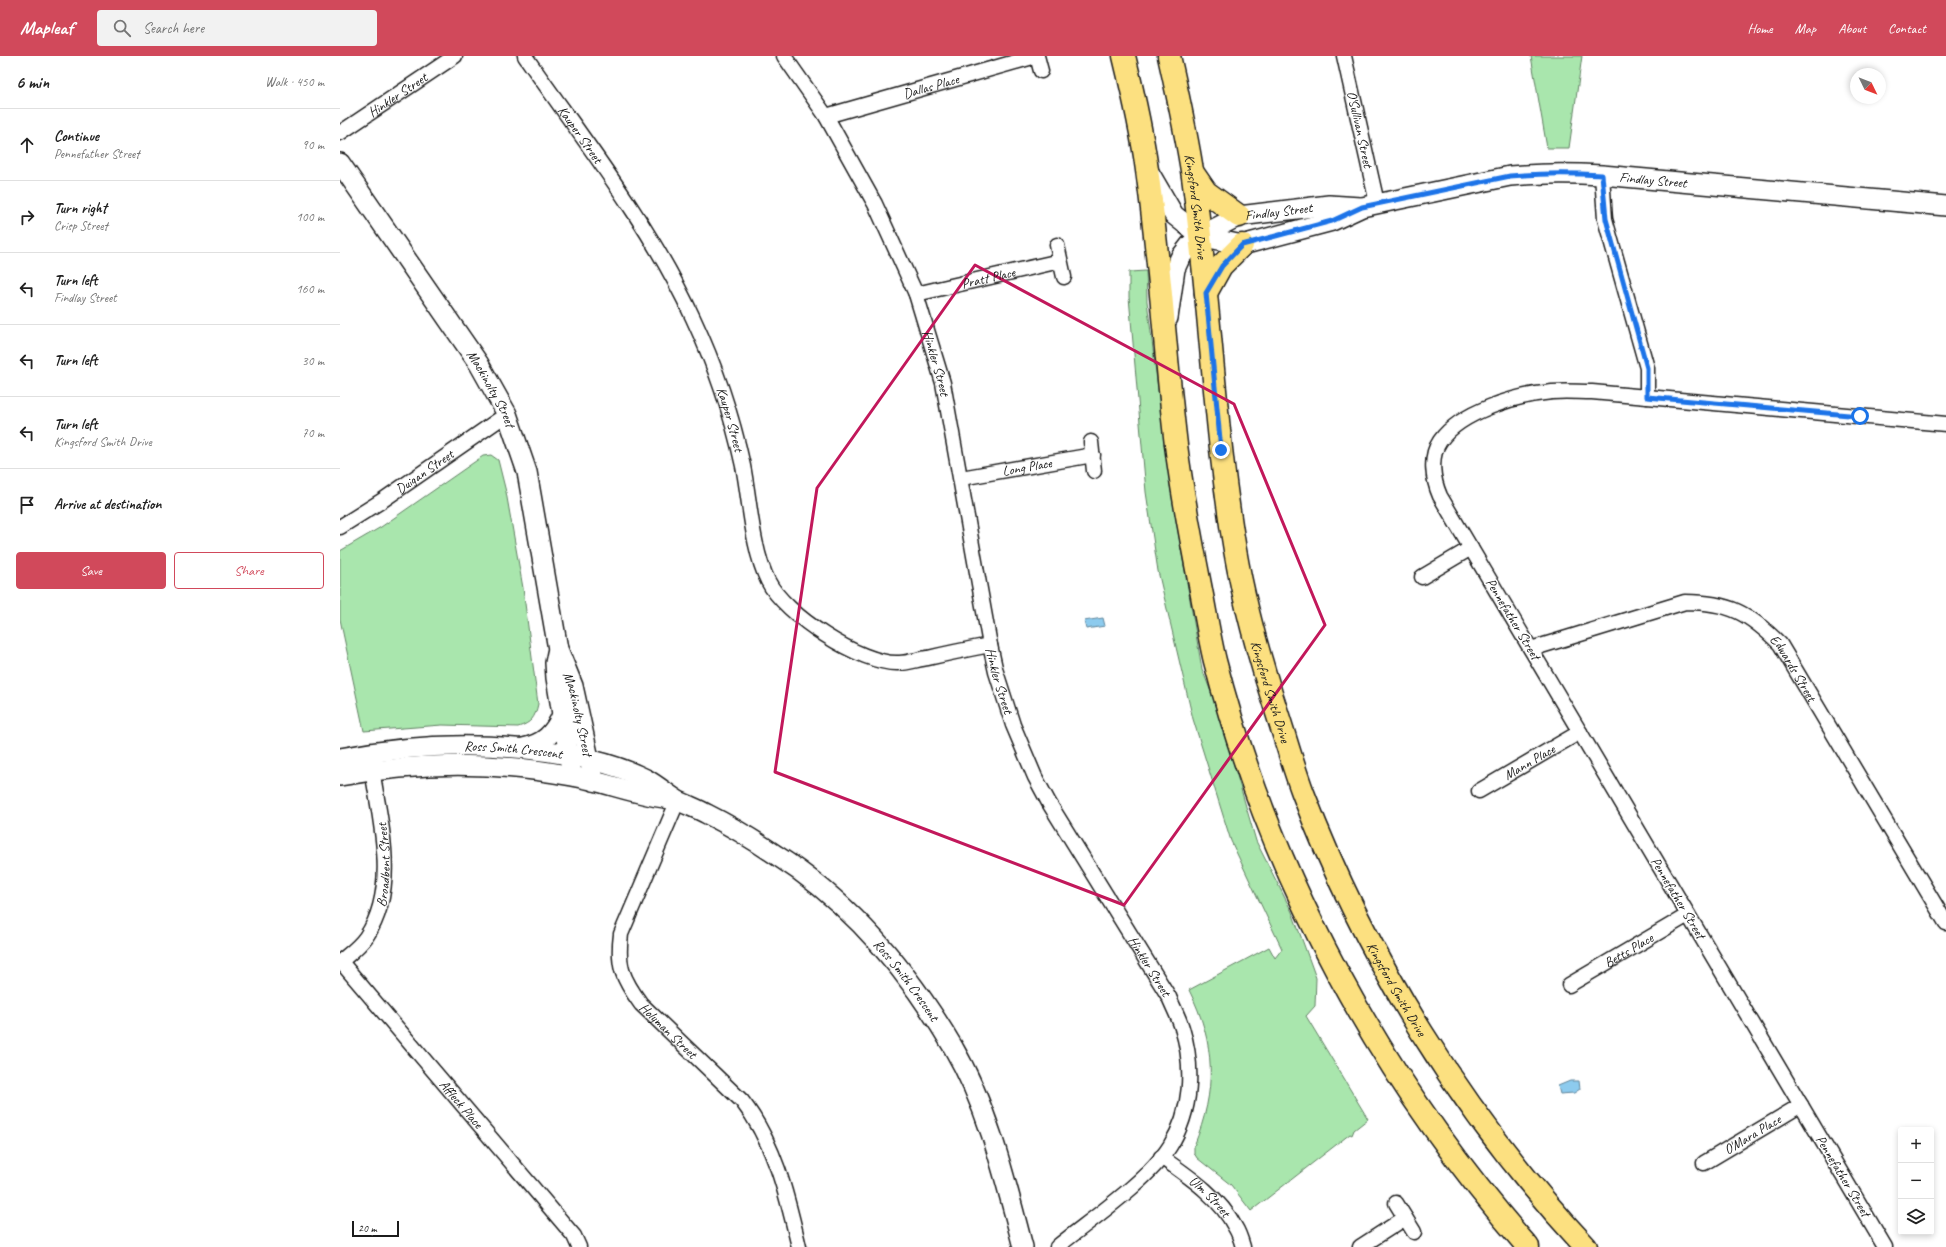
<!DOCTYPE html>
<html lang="en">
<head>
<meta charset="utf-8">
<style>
	:root { --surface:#fff; --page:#f2f2f2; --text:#222; --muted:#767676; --line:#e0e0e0; --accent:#d1495b }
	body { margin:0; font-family:Caveat,sans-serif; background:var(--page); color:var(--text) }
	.controls { position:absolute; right:12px; bottom:12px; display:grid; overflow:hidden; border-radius:4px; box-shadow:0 2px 6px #0003 }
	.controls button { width:36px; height:36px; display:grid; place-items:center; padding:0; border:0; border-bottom:1px solid var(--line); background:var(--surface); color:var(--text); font:20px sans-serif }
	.compass { position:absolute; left:1510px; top:12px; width:36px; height:36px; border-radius:50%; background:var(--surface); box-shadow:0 2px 6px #0003; rotate:133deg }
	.scale { position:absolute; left:12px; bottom:10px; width:47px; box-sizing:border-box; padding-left:4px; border:2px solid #1c1c1c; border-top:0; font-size:11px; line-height:14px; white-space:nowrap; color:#1c1c1c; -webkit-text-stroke:3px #fff; paint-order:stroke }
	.stop { position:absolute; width:12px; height:12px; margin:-9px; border:3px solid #1a73e8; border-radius:50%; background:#fff }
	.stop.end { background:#1a73e8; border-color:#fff; box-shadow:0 1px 4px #0008 }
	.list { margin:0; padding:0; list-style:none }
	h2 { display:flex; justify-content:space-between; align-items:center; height:52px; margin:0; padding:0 16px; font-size:17px }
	h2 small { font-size:13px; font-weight:400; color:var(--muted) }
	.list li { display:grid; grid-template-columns:26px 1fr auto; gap:12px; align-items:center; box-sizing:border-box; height:72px; padding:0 16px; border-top:1px solid var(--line) }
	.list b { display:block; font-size:15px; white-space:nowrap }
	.list p { margin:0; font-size:13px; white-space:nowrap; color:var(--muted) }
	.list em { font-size:13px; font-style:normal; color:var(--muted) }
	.actions { display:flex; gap:8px; padding:12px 16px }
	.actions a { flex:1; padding:9px 0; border:1px solid var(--accent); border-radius:4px; text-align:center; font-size:14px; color:var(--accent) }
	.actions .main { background:var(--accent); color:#fff }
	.icon { flex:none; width:22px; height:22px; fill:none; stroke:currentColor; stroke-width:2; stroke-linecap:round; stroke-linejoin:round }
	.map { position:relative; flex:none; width:1606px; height:1191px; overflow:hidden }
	header { display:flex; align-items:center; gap:24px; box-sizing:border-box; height:56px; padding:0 20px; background:var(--accent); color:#fff }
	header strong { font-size:19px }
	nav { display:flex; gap:22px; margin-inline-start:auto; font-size:14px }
	.search { width:280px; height:36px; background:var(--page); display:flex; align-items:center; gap:10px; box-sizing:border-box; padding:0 14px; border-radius:4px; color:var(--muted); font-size:15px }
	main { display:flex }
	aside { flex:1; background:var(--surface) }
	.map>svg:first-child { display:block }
	.green { fill:#a9e6ad; stroke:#628164 }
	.water { fill:#8dcbee; stroke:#60859a }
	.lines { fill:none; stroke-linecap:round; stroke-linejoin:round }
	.street-casing { stroke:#1c1c1c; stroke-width:17 }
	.secondary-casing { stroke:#1c1c1c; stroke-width:22 }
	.primary-casing { stroke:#1c1c1c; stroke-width:25 }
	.street { stroke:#fff; stroke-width:14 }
	.secondary { stroke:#fff; stroke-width:19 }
	.primary { stroke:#fce080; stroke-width:22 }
	.route { stroke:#1a73e8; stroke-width:5 }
	.marked { fill:none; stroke:#c2185b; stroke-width:3; stroke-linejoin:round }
	.labels { text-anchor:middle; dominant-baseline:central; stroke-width:3; stroke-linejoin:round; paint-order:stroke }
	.street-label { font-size:14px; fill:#1c1c1c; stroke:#fff }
</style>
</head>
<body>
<header>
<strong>Mapleaf</strong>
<div class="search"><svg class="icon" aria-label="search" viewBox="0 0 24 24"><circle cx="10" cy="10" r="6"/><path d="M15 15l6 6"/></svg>Search here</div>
<nav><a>Home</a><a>Map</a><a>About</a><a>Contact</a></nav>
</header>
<main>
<aside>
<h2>6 min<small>Walk · 450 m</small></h2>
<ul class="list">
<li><svg class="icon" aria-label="ahead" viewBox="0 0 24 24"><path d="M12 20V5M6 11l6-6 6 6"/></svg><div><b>Continue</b><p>Pennefather Street</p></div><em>90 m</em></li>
<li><svg class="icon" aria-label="right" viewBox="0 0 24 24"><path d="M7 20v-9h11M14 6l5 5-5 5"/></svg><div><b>Turn right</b><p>Crisp Street</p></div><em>100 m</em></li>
<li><svg class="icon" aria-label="left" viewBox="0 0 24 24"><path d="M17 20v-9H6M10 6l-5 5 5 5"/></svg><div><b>Turn left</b><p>Findlay Street</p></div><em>160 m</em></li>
<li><svg class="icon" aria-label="left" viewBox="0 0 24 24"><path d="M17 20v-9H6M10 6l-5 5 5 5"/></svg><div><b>Turn left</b></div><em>30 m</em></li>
<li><svg class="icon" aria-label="left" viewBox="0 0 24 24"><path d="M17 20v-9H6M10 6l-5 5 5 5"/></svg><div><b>Turn left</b><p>Kingsford Smith Drive</p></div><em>70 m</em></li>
<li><svg class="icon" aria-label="arrive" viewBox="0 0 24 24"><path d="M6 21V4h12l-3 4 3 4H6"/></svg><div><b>Arrive at destination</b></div></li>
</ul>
<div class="actions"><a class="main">Save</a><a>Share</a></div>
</aside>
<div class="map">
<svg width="1606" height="1191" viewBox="0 0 1606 1191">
	<rect width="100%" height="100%" fill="#fff"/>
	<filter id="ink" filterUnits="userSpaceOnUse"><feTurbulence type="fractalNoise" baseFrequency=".025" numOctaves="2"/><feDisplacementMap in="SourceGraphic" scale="8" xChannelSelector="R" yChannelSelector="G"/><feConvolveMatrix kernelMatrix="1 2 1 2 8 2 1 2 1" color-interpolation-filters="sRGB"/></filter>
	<g filter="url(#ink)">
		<g class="green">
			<polygon points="1191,0 1242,0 1229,92 1207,92"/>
			<path d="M806,215L807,245L830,429L862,613L878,654L916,785L952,856L976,922L975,950L966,960L1028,1063L1014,1074L1012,1079L1010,1078L911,1155L891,1129L857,1102L854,1097V1090C877,1034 876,988 849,934L929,891L935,902L942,893L891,785L853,663L818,515L806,436L789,241V216Z"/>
			<path d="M151,399L158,404L166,436L183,532L198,648C195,662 191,667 178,671L102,669L24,675L0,563V495L41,471L143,400Z"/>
		</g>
		<g class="water">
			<polygon points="763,562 765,570 746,573 744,565"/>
			<polygon points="1230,1025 1239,1025 1240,1033 1234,1037 1220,1038 1218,1030"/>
		</g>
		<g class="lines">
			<g class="street-casing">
				<g id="street">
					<path id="s1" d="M185,0C244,85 310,168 353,262C375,309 392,359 403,410C410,445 412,493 428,525C444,558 521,609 559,607C568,607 579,603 588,602C609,597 629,593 650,589"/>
					<path id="s2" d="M444,0L486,60L535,148L576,238L603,327L650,589L656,616L673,669L695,721L709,747L829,941C833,951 839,962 842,972C854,1011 852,1055 830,1090C808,1125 750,1164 717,1191"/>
					<polyline points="697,0 701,15"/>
					<path id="s3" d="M1004,0L1037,147"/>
					<path id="s4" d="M486,60L696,0"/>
					<path id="s5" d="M0,77L115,0"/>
					<polyline points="1262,119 1265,163 1307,312 1307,341"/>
					<polyline points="717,189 724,221"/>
					<path id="s6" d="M576,238L720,205"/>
					<polyline points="751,386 754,415"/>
					<path id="s7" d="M621,422L753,399"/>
					<path id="s8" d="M0,471L43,444L167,358"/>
					<polyline points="1082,521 1131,492"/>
					<path id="s9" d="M1191,593L1345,546C1389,546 1409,557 1440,588L1606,867"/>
					<path id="s10" d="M1139,735L1240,676"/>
					<path id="s11" d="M338,744L281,878C277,910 282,922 301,948L402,1045C435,1087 447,1140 459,1191"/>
					<path id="s12" d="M0,906C9,898 19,891 26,881C60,831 39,762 31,707"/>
					<path id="s13" d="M1,906L234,1180L239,1191"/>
					<path id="s14" d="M1229,929L1348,859"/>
					<path id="s15" d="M821,1101C848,1120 880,1141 895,1171C899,1177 901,1184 903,1191"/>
					<path id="s16" d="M1364,1107L1461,1049"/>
					<polyline points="1056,1147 1074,1176"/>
					<polyline points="1020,1191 1065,1162"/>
					<path d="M1545,1191L1100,440C1093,424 1089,401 1100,385C1121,355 1178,339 1212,336C1225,335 1239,336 1252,336L1606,368"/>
				</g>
			</g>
			<g class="secondary-casing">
				<g id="secondary">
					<path id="s17" d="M0,107L139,308L167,358L187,416L218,593L233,630L254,725"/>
					<path id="s18" d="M809,116L834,159L860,180L902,189L992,165L1022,151L1170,120C1201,117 1231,117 1262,119L1606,150"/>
					<path id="s19" d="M828,262L835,213L840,202L850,189L860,180L899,160L989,149L1020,151"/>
					<polyline points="217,597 215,607 216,622 231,712"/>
					<path d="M183,692C203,688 214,678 222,659"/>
					<path id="s20" d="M0,702C82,686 166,685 248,703C265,707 290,715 306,723C317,729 327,738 337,744C347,749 358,753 367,758C391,770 414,784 436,799C510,846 569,916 613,991C649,1053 665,1123 683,1191"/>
					<path d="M0,720C78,706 154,705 232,720C266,726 298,740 332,743"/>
				</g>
			</g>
			<g class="primary-casing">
				<g id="primary">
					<path d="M784,0C793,37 802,76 807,114C820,205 825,298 836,389C842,436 851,483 860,529C865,554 869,580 875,605C931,822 1041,1023 1188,1191"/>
					<path id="s21" d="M829,0C838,40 847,80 853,121C870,245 874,371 895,494C905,552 921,608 939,663C947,688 954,713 963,737C1027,905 1124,1060 1246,1191"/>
					<polyline points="853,117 866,136 899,160"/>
					<polyline points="866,237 881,210 902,189"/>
				</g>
			</g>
			<use href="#street" class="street"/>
			<use href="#secondary" class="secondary"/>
			<use href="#primary" class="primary"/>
		</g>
	</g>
	<g class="lines" filter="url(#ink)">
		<path class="route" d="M881,394L866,237L882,210L902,189L992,165L1022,151L1170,120C1201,117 1231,117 1262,119L1266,163L1307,312V341L1520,360"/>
	</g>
	<path class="marked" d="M635,209L894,348L985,569L784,849L435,716L477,432Z"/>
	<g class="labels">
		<g class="street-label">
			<text stroke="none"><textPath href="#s4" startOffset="109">Dallas Place</textPath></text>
			<text stroke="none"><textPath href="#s5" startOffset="69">Hinkler Street</textPath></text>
			<text stroke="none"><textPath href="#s3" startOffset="75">O'Sullivan Street</textPath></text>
			<text stroke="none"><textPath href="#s1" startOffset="96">Kauper Street</textPath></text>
			<text stroke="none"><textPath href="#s18" startOffset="547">Findlay Street</textPath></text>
			<text stroke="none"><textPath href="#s21" startOffset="153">Kingsford Smith Drive</textPath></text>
			<text stroke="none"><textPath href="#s19" startOffset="175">Findlay Street</textPath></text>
			<text stroke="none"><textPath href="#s6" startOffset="74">Pratt Place</textPath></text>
			<text stroke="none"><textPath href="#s2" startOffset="345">Hinkler Street</textPath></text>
			<text stroke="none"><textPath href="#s17" startOffset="272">Mackinolty Street</textPath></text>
			<text stroke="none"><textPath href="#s1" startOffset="420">Kauper Street</textPath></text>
			<text stroke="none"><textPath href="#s7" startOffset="67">Long Place</textPath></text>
			<text stroke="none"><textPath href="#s8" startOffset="101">Duigan Street</textPath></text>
			<text transform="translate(1173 563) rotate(59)">Pennefather Street</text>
			<text stroke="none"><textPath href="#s9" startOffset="296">Edwards Street</textPath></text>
			<text stroke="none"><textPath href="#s2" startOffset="669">Hinkler Street</textPath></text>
			<text stroke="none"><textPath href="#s21" startOffset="645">Kingsford Smith Drive</textPath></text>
			<text stroke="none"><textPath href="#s17" startOffset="611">Mackinolty Street</textPath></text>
			<text stroke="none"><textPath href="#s20" startOffset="174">Ross Smith Crescent</textPath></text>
			<text stroke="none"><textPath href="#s10" startOffset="58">Mann Place</textPath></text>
			<text stroke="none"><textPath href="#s12" startOffset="112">Broadbent Street</textPath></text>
			<text transform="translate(1338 842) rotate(59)">Pennefather Street</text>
			<text stroke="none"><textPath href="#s14" startOffset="69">Betts Place</textPath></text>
			<text stroke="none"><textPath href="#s2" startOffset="993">Hinkler Street</textPath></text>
			<text stroke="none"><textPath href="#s20" startOffset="644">Ross Smith Crescent</textPath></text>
			<text stroke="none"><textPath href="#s21" startOffset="969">Kingsford Smith Drive</textPath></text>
			<text stroke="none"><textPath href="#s11" startOffset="259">Holyman Street</textPath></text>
			<text stroke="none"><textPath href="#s13" startOffset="186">Affleck Place</textPath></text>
			<text stroke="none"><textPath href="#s16" startOffset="56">O'Mara Place</textPath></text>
			<text transform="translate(1503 1120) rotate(59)">Pennefather Street</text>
			<text stroke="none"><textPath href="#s15" startOffset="63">Ulm Street</textPath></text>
		</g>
	</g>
</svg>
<div class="controls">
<button>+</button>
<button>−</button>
<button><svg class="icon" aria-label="layers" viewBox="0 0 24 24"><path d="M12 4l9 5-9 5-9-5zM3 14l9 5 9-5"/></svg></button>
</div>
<svg class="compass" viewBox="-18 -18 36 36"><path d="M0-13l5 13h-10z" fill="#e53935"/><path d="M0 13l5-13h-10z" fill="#767676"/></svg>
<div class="scale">20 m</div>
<div class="stop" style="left:1520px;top:360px"></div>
<div class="stop end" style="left:881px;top:394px"></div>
</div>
</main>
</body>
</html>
